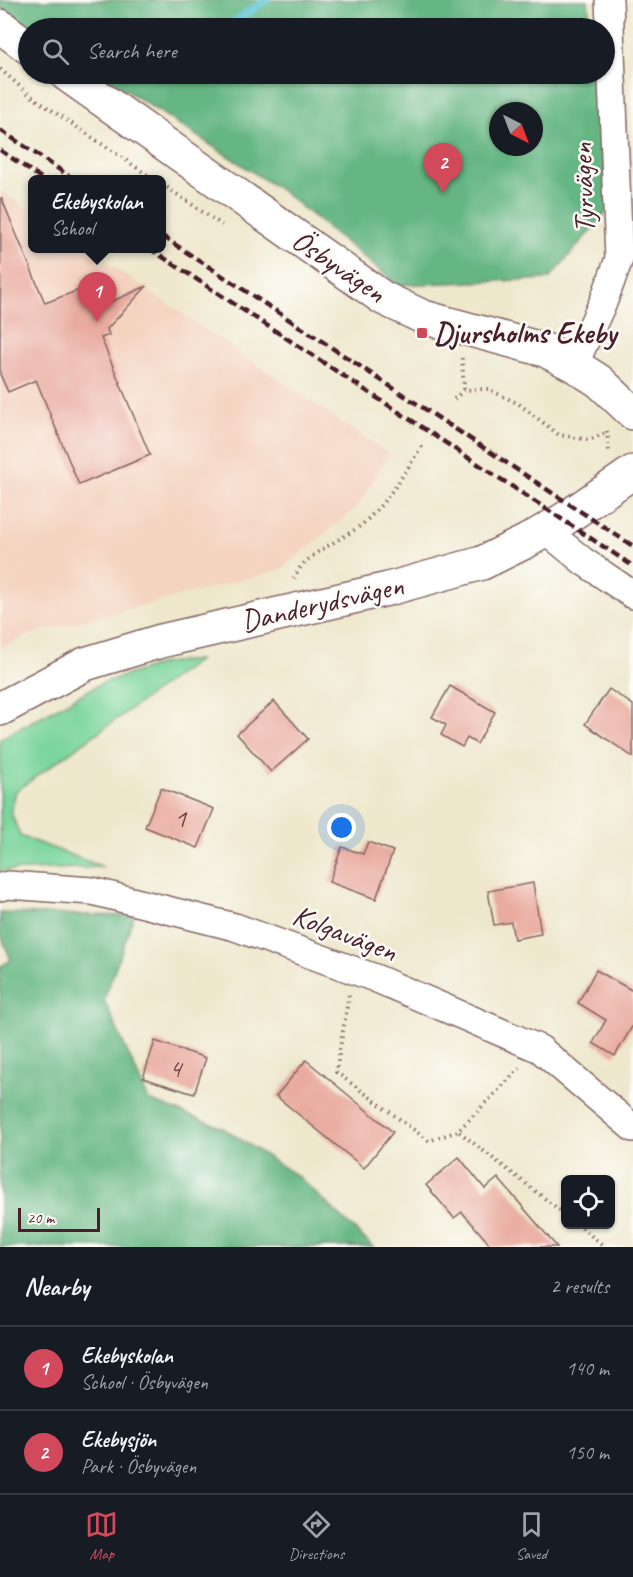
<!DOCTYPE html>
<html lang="en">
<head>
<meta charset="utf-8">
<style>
	:root { --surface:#171b24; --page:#20242c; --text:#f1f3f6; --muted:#9ea1a6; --line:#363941; --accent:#d1495b }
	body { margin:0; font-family:Caveat,sans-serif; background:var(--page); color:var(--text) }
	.controls { position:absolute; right:18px; bottom:18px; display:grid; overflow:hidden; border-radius:9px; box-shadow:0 2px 4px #0004 }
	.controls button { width:54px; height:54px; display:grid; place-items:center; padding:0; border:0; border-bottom:2px solid var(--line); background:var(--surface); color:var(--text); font:30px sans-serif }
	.compass { position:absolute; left:489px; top:102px; width:54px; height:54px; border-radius:50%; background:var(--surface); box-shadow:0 2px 4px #0004; rotate:138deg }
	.scale { position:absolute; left:18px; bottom:15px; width:82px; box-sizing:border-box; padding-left:6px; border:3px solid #4a1f2b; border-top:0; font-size:16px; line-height:21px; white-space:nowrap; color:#4a1f2b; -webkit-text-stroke:4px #fdfcf7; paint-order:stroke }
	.you { position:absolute; left:342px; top:828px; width:21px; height:21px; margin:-15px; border:4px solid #fff; border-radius:50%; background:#1a73e8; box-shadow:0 0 0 9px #1a73e833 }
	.badge { display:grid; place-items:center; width:39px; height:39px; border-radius:50%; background:var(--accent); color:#fff; font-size:20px; font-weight:700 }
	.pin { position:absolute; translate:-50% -50px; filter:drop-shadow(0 2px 3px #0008) }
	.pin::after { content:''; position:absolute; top:32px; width:21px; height:18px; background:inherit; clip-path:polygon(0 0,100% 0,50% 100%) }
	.popup { position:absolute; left:28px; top:175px; width:138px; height:78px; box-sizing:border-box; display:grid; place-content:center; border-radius:9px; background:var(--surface); filter:drop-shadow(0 2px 4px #0005); font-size:20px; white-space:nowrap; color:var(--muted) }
	.popup b { font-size:22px; color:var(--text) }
	.popup::after { content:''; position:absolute; left:50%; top:100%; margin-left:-12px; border:12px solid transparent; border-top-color:var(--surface) }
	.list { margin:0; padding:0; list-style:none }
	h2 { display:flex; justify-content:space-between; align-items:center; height:78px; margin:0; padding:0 24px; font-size:26px }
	h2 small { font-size:20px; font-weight:400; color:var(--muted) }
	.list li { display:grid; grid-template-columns:39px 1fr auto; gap:18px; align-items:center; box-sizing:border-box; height:84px; padding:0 24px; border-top:2px solid var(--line) }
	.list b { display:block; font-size:22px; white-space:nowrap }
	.list p { margin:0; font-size:20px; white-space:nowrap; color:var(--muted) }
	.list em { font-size:20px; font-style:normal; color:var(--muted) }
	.icon { flex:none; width:33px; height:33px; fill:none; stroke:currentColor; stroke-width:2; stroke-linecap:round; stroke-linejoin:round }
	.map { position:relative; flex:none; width:633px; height:1247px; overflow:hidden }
	.search { position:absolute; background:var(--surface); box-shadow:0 2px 4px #0004; left:18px; right:18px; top:18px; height:66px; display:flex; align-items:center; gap:15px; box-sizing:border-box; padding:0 21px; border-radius:33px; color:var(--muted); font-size:22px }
	.sheet { height:246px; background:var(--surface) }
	nav { display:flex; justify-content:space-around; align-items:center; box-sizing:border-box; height:84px; border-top:2px solid var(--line); background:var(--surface); font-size:16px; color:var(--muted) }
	nav a { display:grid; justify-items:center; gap:3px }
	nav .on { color:var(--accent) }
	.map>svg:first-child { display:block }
	.built { fill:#f4d3c0 }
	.green { fill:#7cd59b; stroke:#637a63; stroke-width:1.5 }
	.forest { fill:#65b683; stroke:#586a57; stroke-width:1.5; fill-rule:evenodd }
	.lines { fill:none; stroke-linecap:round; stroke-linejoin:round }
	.stream { stroke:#5bc6d5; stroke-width:8 }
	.building { fill:#e9aa9f }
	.street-casing { stroke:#836563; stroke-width:30 }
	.secondary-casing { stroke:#836563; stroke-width:36 }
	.path { stroke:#836563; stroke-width:4; stroke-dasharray:1.5 4.5; stroke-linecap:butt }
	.street { stroke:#fff; stroke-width:27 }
	.secondary { stroke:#fff; stroke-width:33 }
	.rail { stroke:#4a1f2b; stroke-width:4.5; stroke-dasharray:9 4.5; stroke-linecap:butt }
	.poi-dot { fill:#d1495b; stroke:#fdfcf7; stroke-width:2 }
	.labels { text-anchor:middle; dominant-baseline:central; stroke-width:5; stroke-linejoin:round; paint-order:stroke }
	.number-label { font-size:27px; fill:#724248 }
	.street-label { font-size:30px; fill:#4a1f2b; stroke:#fdfcf7 }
	.poi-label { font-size:30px; font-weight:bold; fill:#4a1f2b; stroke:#fdfcf7; text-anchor:start }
</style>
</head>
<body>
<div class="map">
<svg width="633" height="1247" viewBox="0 0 633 1247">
	<rect width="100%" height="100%" fill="#fdfcf7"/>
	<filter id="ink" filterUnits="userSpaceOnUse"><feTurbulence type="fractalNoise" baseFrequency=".0167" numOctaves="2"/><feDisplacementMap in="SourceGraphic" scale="12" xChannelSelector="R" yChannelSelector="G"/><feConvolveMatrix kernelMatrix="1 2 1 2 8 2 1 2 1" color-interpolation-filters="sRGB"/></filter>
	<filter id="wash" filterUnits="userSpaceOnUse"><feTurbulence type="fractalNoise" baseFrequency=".008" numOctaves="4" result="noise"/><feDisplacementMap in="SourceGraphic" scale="24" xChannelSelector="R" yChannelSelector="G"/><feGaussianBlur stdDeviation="1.35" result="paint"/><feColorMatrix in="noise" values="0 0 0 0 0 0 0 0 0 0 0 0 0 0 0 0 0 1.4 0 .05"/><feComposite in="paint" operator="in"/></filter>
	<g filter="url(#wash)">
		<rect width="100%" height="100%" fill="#eee7cc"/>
		<polygon class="built" points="0,190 32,212 33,248 87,249 389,454 357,507 281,570 24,636 0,649"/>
		<polygon class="green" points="199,660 16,791 11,812 20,836 103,867 0,871 0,739 102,683 164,663"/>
		<g class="forest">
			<polygon points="0,0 588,0 591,28 33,28 0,7"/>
			<path d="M101,74H595L609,209L549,279L398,285L282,191ZM498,111H534V147H498Z"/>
			<polygon points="0,913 134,916 104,1000 149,1100 223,1128 300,1178 373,1247 0,1247 0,967 11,960 0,933"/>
		</g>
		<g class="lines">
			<polyline class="stream" points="213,28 234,22 266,0"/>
		</g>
		<g id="blocks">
			<g class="building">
				<polygon points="1,197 45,303 79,290 88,312 147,286 107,329 109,335 101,338 150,455 79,485 36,380 8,392 0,374"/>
				<polygon points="450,686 495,712 477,744 467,738 462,747 441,735 446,725 432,717"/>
				<polygon points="609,689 633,705 633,757 585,724"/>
				<polygon points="274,701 308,739 271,772 237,734"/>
				<polygon points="161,788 214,809 198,848 145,827"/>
				<polygon points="368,842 393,851 376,899 329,882 342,847 363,854"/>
				<polygon points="533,883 541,934 514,939 511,922 494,925 488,891"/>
				<polygon points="596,970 633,991 633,1025 615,1056 593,1043 606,1020 578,1003"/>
				<polygon points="155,1041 206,1058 194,1094 143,1078"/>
				<polygon points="306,1060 393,1132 364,1168 276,1096"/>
				<polygon points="459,1157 485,1189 498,1178 557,1247 492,1247 462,1212 454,1218 426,1185"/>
			</g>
		</g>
	</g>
	<g filter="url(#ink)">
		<use href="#blocks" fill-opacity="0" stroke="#836563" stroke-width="1.5"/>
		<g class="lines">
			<g class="street-casing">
				<g id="street">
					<polyline points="574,365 604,300 619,259 609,0"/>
					<polyline points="545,530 583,561 633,595"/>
					<polyline points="0,887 8,885 92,891 235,927 375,978 540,1049 633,1128"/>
				</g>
			</g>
			<g class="secondary-casing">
				<g id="secondary">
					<polyline points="0,26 28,47"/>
					<polyline points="66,74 383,298 423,317 545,350 574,365 599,381 633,413"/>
					<polyline points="0,709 85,664 161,641 388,589 482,563 527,541 563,520 633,472"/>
				</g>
			</g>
			<g class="path">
				<polyline points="0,69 31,96 155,180"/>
				<polyline points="162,184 222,225"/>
				<polyline points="462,358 464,390"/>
				<polyline points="454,399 464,390 488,389 519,404 559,435 589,440 608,432"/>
				<polyline points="607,431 609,453"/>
				<path d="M294,579C302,553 347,539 366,521C389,499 405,472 422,446"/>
				<polyline points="349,995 336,1072 429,1141 458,1131"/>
				<polyline points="520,1068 458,1131 566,1215"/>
				<polyline points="577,1224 605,1247"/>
			</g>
			<use href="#street" class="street"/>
			<use href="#secondary" class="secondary"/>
			<g class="rail">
				<polyline points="0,130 75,180"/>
				<polyline points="0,150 44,180"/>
				<polyline points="162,236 633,546"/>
				<polyline points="149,248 633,566"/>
			</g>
		</g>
	</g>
	<rect class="poi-dot" x="416" y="327" width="12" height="12" rx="3"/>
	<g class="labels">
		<g class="number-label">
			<text x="180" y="818">1</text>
			<text x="175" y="1068">4</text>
		</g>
		<g class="street-label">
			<text transform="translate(583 188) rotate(-92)">Tyrvägen</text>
			<text transform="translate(339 266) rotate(34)">Ösbyvägen</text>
			<text transform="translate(322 603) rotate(-13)">Danderydsvägen</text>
			<text transform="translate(345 933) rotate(21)">Kolgavägen</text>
		</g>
		<g class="poi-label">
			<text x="434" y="333">Djursholms Ekeby</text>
		</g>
	</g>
</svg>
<div class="controls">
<button><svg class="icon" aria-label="locate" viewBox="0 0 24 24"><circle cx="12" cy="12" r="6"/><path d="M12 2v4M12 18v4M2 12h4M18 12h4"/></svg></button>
</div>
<svg class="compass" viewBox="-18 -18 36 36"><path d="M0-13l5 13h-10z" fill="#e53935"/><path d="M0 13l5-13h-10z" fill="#9ea1a6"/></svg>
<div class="scale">20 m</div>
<div class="you"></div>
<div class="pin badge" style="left:97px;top:322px">1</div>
<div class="popup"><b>Ekebyskolan</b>School</div>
<div class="pin badge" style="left:443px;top:193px">2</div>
<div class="search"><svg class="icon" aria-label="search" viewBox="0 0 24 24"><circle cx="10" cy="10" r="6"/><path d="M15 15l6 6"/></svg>Search here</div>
</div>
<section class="sheet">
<h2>Nearby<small>2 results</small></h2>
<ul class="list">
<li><span class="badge">1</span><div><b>Ekebyskolan</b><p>School · Ösbyvägen</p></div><em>140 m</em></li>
<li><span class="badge">2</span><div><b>Ekebysjön</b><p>Park · Ösbyvägen</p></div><em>150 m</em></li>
</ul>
</section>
<nav>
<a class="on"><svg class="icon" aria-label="map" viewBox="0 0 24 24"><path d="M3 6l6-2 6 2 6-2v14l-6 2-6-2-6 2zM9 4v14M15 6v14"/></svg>Map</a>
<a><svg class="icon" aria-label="directions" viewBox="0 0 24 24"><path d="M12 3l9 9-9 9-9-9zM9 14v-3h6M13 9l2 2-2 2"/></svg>Directions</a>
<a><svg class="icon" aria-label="saved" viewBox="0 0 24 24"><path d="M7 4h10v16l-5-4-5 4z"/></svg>Saved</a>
</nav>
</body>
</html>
